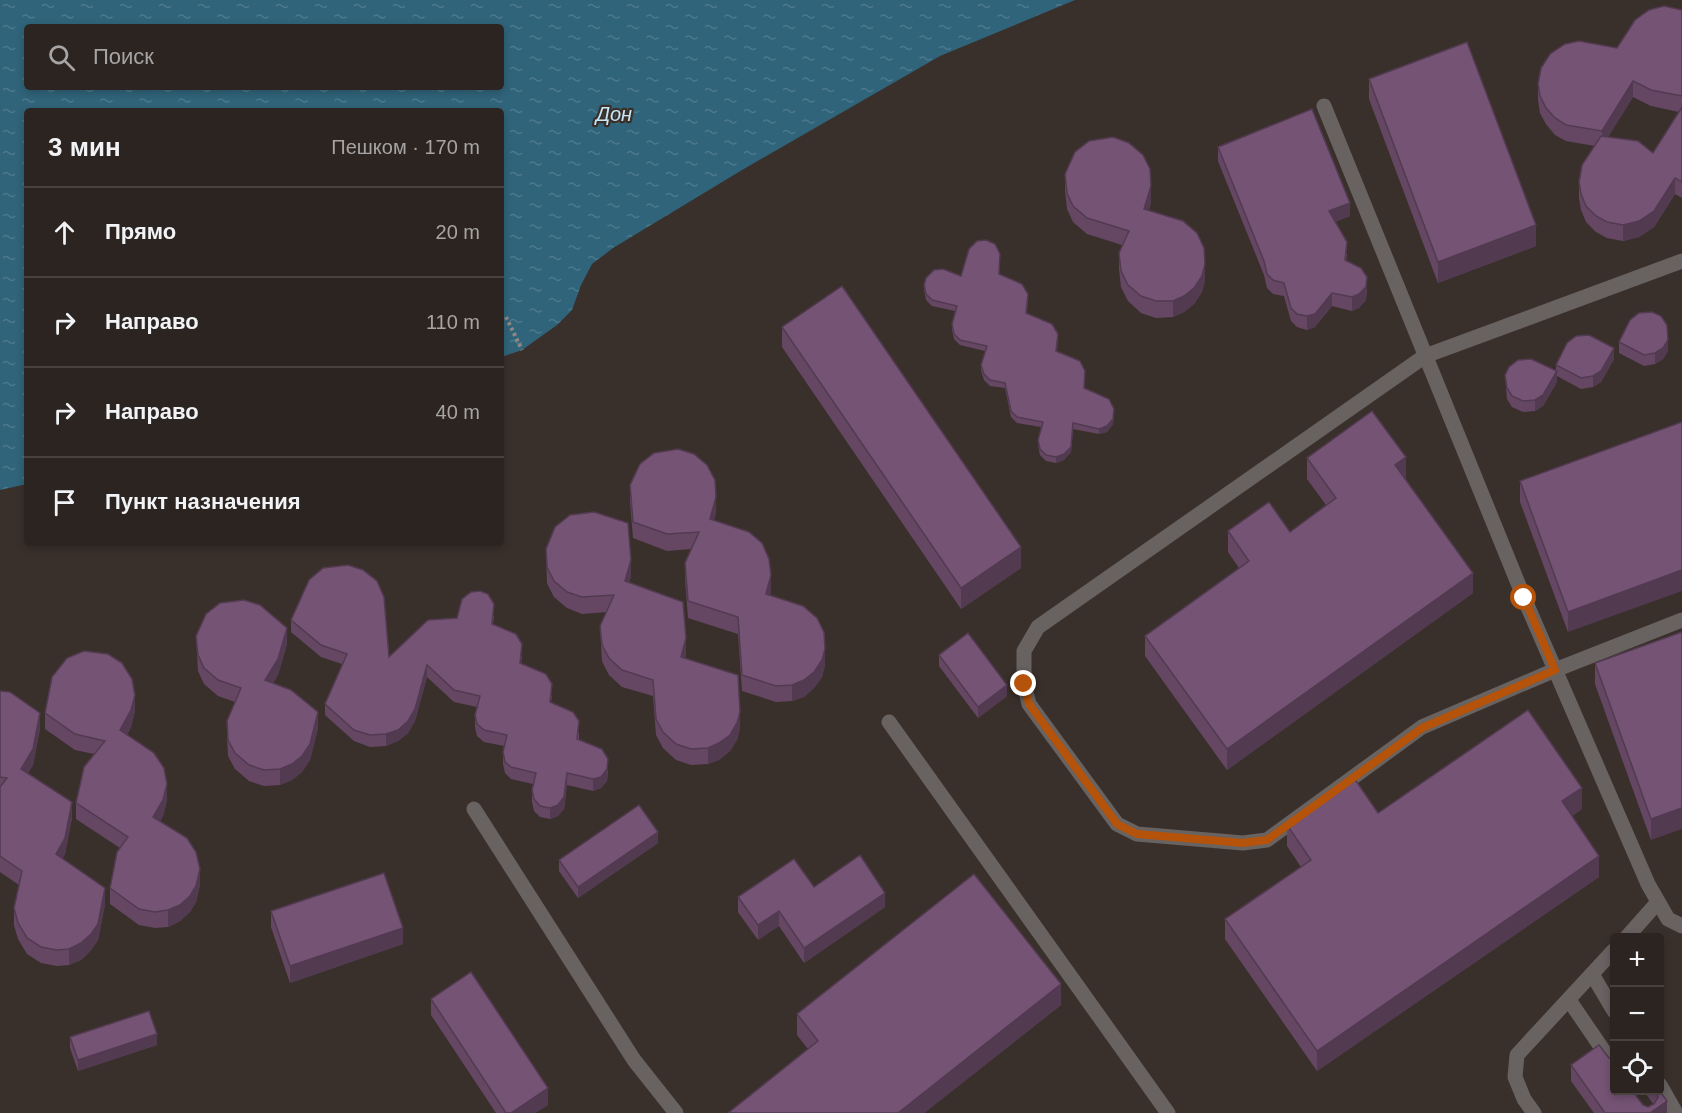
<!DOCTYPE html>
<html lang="ru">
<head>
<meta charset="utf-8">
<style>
	:root { --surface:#2c2420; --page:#38302d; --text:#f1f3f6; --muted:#a6a4a5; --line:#48413e }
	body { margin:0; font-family:Helvetica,sans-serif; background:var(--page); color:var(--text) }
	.controls { position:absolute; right:18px; bottom:18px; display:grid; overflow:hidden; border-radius:6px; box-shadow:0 3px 9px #0003 }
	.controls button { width:54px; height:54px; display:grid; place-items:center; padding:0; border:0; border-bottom:2px solid var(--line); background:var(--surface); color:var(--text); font:30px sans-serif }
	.stop { position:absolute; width:18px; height:18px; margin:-14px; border:4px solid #b45309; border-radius:50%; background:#fff }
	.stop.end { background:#b45309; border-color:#fff; box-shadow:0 2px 6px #0008 }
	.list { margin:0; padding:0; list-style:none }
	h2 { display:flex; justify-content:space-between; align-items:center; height:78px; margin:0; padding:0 24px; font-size:26px }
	h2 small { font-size:20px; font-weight:400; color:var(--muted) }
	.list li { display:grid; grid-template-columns:39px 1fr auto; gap:18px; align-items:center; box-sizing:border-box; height:90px; padding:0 24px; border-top:2px solid var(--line) }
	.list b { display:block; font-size:22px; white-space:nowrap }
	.list em { font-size:20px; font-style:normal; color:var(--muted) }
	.icon { flex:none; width:33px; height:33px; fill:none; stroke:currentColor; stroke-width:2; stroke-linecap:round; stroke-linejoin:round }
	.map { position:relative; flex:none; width:1682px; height:1113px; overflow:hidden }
	.search { position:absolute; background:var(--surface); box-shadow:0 3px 9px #0003; left:24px; top:24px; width:480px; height:66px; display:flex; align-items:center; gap:15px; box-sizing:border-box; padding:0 21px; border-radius:6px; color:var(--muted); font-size:22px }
	.panel { position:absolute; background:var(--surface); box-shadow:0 3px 9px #0003; left:24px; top:108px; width:480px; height:438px; border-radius:6px }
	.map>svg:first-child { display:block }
	.water { fill:url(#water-ripples); fill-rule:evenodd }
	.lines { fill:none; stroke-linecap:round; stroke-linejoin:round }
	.path { stroke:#908884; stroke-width:4; stroke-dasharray:3 3; stroke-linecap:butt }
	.service { stroke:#686261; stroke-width:15 }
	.wall { fill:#654764; fill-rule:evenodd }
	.shaded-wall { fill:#523a51 }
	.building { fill:#755374; stroke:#523a51; stroke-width:1.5 }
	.route { stroke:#b45309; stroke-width:8 }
	.labels { text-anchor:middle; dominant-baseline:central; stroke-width:4.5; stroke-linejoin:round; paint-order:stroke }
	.water-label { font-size:20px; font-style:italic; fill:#c8e7f6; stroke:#3a302b }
</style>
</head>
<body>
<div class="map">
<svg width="1682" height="1113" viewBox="0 0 1682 1113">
	<defs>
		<pattern id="water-ripples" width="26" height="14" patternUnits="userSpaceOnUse" patternTransform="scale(1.5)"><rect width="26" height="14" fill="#30647a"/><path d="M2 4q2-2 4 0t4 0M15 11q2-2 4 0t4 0" fill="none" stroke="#4d798c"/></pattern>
	</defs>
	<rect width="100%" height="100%" fill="#3a302b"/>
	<path class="water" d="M0,0H1075L940,56L742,170L613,248L592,264L581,285L572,310L557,325L522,350L501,357V111H27V484L0,490ZM27,27H501V87H27Z"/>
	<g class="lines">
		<polyline class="path" points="506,317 522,350"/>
		<g class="service">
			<polyline points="1324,106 1524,598 1648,884 1668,919 1682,926"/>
			<polyline points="1682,261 1425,356 1038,627 1024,651 1024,684 1029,704 1117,824 1137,834 1243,843 1267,840 1422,727 1555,670 1682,620"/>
			<polyline points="889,722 1168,1113"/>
			<polyline points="474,809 634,1060 676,1113"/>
			<polyline points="1626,938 1658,902"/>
			<polyline points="1592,974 1614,1011"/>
			<polyline points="1569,1000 1614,1066"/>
			<polyline points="1660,1085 1676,1113"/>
			<polyline points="1534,1113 1524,1099 1515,1077 1517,1055 1614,950"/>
		</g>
	</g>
	<g class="wall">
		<path d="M1682,10V198L1675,194L1654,227L1639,237L1623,241L1607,238L1596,232L1586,222L1581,210L1579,198V182L1595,146L1566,141L1555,135L1546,124L1540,113L1538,100V84L1617,48ZM1633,97L1651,106L1679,112L1653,153L1608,137Z"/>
		<polygon points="1369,79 1536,246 1438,283 1369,99"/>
		<polygon points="1218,147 1350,216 1335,222 1347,255 1346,261 1367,290 1366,300 1359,308 1352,311 1332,306 1315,327 1307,330 1297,327 1291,321 1284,296 1273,294 1267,288 1264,275 1218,161"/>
		<polygon points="1065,174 1151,202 1149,210 1205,280 1202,292 1194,304 1184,312 1173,317 1156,318 1141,313 1128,301 1121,287 1119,269 1119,253 1122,245 1087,234 1073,222 1067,209 1065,190"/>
		<polygon points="999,274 1028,299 1027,313 1058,339 1057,351 1085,376 1084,389 1114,414 1113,424 1107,432 1099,434 1073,429 1071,452 1064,460 1056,463 1046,461 1040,455 1038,445 1038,440 1041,427 1017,423 1011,417 1005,388 990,386 984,380 981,370 981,365 985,351 960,345 954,339 952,330 952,324 955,311 932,306 926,300 924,290 924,285 961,276"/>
		<polygon points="782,327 1021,568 961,609 782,347"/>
		<polygon points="1619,342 1668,351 1663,359 1655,364 1644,366 1619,353"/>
		<polygon points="1614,359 1601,382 1593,387 1581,389 1557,376 1557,382 1543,406 1535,411 1523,412 1512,407 1507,399 1505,375 1556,371 1556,365"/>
		<polygon points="1682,422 1568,632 1520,502 1520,481"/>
		<polygon points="1307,458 1406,478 1404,479 1473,593 1227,770 1145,656 1145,636 1239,568 1228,552 1228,531 1290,532 1326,505 1307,479"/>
		<polygon points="630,485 716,513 714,520 771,591 770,595 825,665 822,677 814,688 804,697 792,701 776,702 742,691 738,634 688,618 685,579 685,563 691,549 667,551 633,538 630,502"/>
		<polygon points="546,549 631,576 629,583 686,654 685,658 740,728 737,740 730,751 719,760 708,764 691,765 676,760 663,748 656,735 653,696 622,687 609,675 602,661 600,626 607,612 582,614 567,608 554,597 547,583"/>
		<polygon points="494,616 493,624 522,656 521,664 552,696 551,702 579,733 579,739 608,771 607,781 601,788 593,791 567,785 564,809 558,816 550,819 540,817 534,811 532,802 532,790 533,784 511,779 505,773 503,764 503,752 504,746 484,742 477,736 475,727 475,715 477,707 454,702 427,677 415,721 408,733 398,741 386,746 370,747 354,741 325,715 325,704 342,664 321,657 291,632 291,620 389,657 457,618"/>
		<polygon points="1682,632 1651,840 1595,684 1595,663"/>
		<polygon points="196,636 287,644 278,675 273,683 318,728 310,760 302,772 292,780 280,785 264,786 249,781 235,769 228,756 227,737 227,721 235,702 218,696 204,684 198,671"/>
		<polygon points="939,655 1007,696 978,718 939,666"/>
		<polygon points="0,691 40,729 33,765 28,773 72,818 65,854 62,859 105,904 98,940 91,950 81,960 69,965 57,966 41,963 27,954 18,939 14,925 14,908 19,885 0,872"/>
		<polygon points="135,711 131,727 127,735 167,800 163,816 160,821 200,885 196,902 190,912 180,921 168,927 155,928 139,925 110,904 110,888 120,848 76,819 76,803 94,754 75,750 45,729 45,713"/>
		<polygon points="1582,809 1572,816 1599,877 1317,1071 1225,939 1225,919 1301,867 1287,846 1287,825 1378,813"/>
		<polygon points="658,843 578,898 559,871 559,860"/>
		<polygon points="814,887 885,907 804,963 779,926 758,940 738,912 738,897"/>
		<polygon points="271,911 403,944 290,983 271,927"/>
		<polygon points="431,999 548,1105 535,1113 496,1113 431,1015"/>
		<polygon points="1061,1005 924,1113 728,1113 808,1049 797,1035 797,1014"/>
		<polygon points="70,1037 157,1045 78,1071 70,1048"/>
		<polygon points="1571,1065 1614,1090 1643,1105 1648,1107 1654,1105 1643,1090 1659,1090 1667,1113 1594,1113 1571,1081"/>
	</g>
	<g class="shaded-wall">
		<polygon points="1633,81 1633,97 1602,147 1602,131"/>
		<polygon points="1675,178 1675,194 1654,227 1639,237 1623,241 1623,225"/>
		<polygon points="1151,186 1151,202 1144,225 1144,209"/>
		<polygon points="1350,203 1350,216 1329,224 1329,211"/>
		<polygon points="1536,225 1536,246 1438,283 1438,262"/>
		<polygon points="1205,264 1205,280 1202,292 1194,304 1184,312 1173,317 1173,301"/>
		<polygon points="1367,277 1366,300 1359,308 1352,311 1352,297"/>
		<polygon points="1332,293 1332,306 1315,327 1307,330 1307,316"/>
		<polygon points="1668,340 1668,351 1663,359 1655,364 1655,353"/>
		<polygon points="1614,348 1614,359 1601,382 1593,387 1593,376"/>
		<polygon points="1557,371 1557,382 1543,406 1535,411 1535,400"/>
		<polygon points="1114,409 1113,424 1107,432 1099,434 1099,429"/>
		<polygon points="1073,423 1071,452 1064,460 1056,463 1056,457"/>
		<polygon points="1406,457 1406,478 1395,486 1395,465"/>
		<polygon points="716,497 716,513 710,535 710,519"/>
		<polygon points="1021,547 1021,568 961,609 961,588"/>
		<polygon points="631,560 631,576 625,597 625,581"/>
		<polygon points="1682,570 1682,591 1568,632 1568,612"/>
		<polygon points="1473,573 1473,593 1227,770 1227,749"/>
		<polygon points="771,575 771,591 766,610 766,594"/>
		<polygon points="287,628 287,644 278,675 265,696 265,680"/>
		<polygon points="686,638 686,654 681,673 681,657"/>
		<polygon points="825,649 825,665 822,677 814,688 804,697 792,701 792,685"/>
		<polygon points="427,665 427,677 415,721 408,733 398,741 386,746 386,734"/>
		<polygon points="1007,685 1007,696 978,718 978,707"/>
		<polygon points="135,695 135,711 131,727 120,746 120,730"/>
		<polygon points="318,712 318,728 310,760 302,772 292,780 280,785 280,769"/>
		<polygon points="740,712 740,728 737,740 730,751 719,760 708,764 708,748"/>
		<polygon points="40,713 40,729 33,765 21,785 21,769"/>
		<polygon points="608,759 607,781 601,788 593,791 593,779"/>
		<polygon points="567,773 567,785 564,809 558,816 550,819 550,808"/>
		<polygon points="167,784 167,800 163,816 153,833 153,817"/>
		<polygon points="1582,788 1582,809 1562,822 1562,801"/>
		<polygon points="72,802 72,818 65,854 56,870 56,854"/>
		<polygon points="1682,808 1682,829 1651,840 1651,819"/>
		<polygon points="658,832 658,843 578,898 578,887"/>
		<polygon points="1599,856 1599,877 1317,1071 1317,1051"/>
		<polygon points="200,869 200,885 196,902 190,912 180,921 168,927 168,910"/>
		<polygon points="105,888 105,904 98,940 91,950 81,960 69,965 69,949"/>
		<polygon points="885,893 885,907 804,963 804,948"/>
		<polygon points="779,911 779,926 758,940 758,925"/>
		<polygon points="403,928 403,944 290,983 290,966"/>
		<polygon points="1061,984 1061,1005 924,1113 898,1113"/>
		<polygon points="157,1034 157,1045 78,1071 78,1060"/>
		<polygon points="548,1088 548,1105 535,1113 511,1113"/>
		<polygon points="1667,1101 1667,1113 1650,1113"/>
	</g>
	<g class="building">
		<polygon points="1664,6 1682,10 1682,96 1651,90 1633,81 1602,131 1566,125 1555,118 1546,108 1540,96 1538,84 1541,68 1550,54 1565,44 1579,41 1617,48 1635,20 1649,10"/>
		<polygon points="1467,42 1536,225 1438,262 1369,79"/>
		<polygon points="1682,107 1682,182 1675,178 1654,211 1639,221 1623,225 1607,222 1596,216 1586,206 1581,194 1579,182 1582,165 1601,136 1638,141 1653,153"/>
		<polygon points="1312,109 1350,203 1329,211 1347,242 1345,260 1361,268 1367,277 1366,287 1359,294 1352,297 1332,293 1315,314 1307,316 1297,314 1291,308 1284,283 1273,280 1267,274 1264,261 1218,147"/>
		<polygon points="1113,137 1129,143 1143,155 1150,169 1151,186 1144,209 1183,221 1197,233 1204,248 1205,264 1202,276 1194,288 1184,296 1173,301 1156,301 1141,296 1128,285 1121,271 1119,253 1129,231 1087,218 1073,206 1067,193 1065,174 1075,152 1089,141"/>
		<polygon points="986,240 995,244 1000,254 999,274 1022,284 1028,294 1026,313 1052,324 1058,334 1056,351 1080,361 1085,371 1084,388 1109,399 1114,409 1113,419 1107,426 1099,429 1073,423 1071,447 1064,454 1056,457 1046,455 1040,449 1038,440 1043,422 1017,417 1011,411 1005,383 990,380 984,374 981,365 987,346 960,340 954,334 952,324 957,306 932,300 926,294 924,285 926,278 934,270 943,269 961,276 969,249 977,241"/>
		<polygon points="842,286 1021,547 961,588 782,327"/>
		<polygon points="1652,312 1661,316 1667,325 1668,340 1663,348 1655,353 1644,355 1619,342 1630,320 1639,313"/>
		<polygon points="1589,335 1614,348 1601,371 1593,376 1581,378 1556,365 1567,343 1576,336"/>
		<polygon points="1531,359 1557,371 1543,395 1535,400 1523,401 1512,396 1507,388 1505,375 1509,367 1518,360"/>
		<polygon points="1372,411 1406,457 1395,465 1473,573 1227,749 1145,636 1249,561 1228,531 1269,502 1290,532 1336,498 1307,458"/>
		<polygon points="1682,422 1682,570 1568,612 1520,481"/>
		<polygon points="678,449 694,454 707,465 715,480 716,497 710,519 749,532 762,543 769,559 771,575 766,594 803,606 817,618 824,632 825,649 822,660 814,672 804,680 792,685 776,686 742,675 738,617 688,601 685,563 699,532 667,534 633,522 630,485 640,464 654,453"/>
		<polygon points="594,512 628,523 631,560 625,581 683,602 686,638 681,657 738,675 740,712 737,723 730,735 719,743 708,748 691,749 676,744 663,732 656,719 653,680 622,670 609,658 602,645 600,626 614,595 582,597 567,592 554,581 547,567 546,549 555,527 570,515"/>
		<polygon points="348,565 363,570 377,581 384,597 389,657 428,620 457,618 462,599 471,592 480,591 488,594 494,604 492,624 516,634 522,644 520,663 546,674 552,684 550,702 573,712 579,721 577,739 602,749 608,759 607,769 601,777 593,779 567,773 564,797 558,805 550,808 540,806 534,799 532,790 536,773 511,767 505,762 503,752 507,735 484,730 477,724 475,715 480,696 454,690 427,665 415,709 408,721 398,730 386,734 370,735 354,730 325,704 347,654 321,645 291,620 309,580 323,568"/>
		<polygon points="244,600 260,605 287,628 278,659 265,680 291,690 318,712 310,744 302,756 292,764 280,769 264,770 249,765 235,753 228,740 227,721 241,688 218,680 204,668 198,655 196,636 206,614 220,603"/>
		<polygon points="1682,632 1682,808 1651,819 1595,663"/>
		<polygon points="968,633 1007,685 978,707 939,655"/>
		<polygon points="84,651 108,654 122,663 132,679 135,695 131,710 120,730 154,753 164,768 167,784 163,800 153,817 187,838 196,852 200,869 196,886 190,896 180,905 168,910 155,912 139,909 110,888 117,852 128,837 76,803 84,767 105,741 75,734 45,713 52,677 67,658"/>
		<polygon points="0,691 10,692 40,713 33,749 21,769 72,802 65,838 56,854 105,888 98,924 91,934 81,943 69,949 57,950 41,947 27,938 18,923 14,908 22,871 0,856 0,787 7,778 0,777"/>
		<polygon points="1528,710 1582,788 1562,801 1599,856 1317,1051 1225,919 1311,860 1287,825 1354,778 1378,813"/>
		<polygon points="639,805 658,832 578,887 559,860"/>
		<polygon points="860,855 885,893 804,948 779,911 758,925 738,897 794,859 814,887"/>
		<polygon points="384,873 403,928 290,966 271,911"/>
		<polygon points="974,874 1061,984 898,1113 728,1113 818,1041 797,1014"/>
		<polygon points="471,972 548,1088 511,1113 506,1113 431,999"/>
		<polygon points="149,1011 157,1034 78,1060 70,1037"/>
		<polygon points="1599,1045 1609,1058 1614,1059 1614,1090 1632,1090 1643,1105 1648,1107 1654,1104 1658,1097 1655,1090 1659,1090 1667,1101 1650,1113 1605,1113 1571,1065"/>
	</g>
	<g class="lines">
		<polyline class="route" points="1024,684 1029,704 1117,824 1137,834 1243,843 1267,840 1422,728 1555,670 1524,598"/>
	</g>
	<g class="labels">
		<g class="water-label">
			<text x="614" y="114">Дон</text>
		</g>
	</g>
</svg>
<div class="controls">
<button>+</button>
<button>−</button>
<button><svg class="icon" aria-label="locate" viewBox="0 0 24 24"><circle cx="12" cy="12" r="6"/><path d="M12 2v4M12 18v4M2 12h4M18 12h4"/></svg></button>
</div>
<div class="stop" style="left:1524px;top:598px"></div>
<div class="stop end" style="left:1024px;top:684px"></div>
<div class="search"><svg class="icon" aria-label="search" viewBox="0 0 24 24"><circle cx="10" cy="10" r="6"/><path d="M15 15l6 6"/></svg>Поиск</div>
<section class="panel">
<h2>3 мин<small>Пешком · 170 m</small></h2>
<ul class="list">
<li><svg class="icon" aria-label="ahead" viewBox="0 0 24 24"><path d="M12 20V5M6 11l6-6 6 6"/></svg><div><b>Прямо</b></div><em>20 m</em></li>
<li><svg class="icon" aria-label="right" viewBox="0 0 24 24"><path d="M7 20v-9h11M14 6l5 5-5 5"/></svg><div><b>Направо</b></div><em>110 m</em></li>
<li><svg class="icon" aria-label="right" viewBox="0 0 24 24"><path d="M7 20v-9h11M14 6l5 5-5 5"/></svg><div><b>Направо</b></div><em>40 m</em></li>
<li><svg class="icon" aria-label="arrive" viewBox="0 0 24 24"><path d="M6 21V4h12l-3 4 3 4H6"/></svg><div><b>Пункт назначения</b></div></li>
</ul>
</section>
</div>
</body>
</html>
